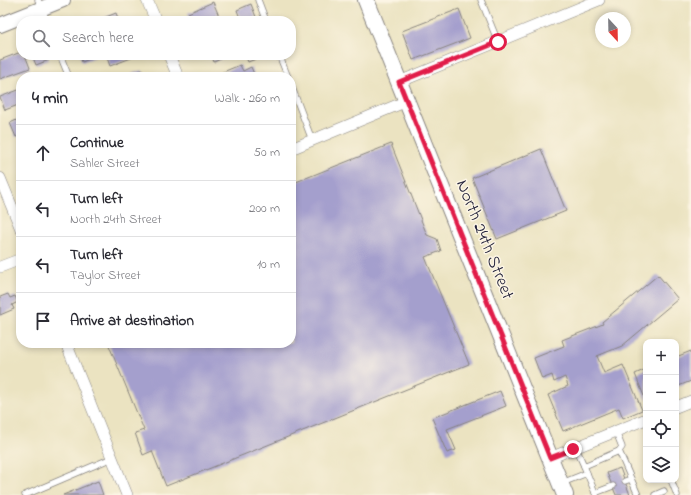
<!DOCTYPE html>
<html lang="en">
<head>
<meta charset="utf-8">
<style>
	:root { --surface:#fff; --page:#f7f7f7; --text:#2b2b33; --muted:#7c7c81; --line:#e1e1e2 }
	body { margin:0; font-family:"Indie Flower",sans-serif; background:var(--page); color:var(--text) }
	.controls { position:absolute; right:12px; bottom:12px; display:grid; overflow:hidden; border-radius:8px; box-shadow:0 2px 6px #0003 }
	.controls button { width:36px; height:36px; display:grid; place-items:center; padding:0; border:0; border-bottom:1px solid var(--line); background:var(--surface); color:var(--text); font:20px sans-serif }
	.compass { position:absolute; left:595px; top:12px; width:36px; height:36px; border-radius:50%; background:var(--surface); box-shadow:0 2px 6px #0003; rotate:158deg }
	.stop { position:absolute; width:12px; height:12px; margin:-9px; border:3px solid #e11d48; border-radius:50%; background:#fff }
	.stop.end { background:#e11d48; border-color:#fff; box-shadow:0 1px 4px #0008 }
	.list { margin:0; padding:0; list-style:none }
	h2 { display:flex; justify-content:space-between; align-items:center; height:52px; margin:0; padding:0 16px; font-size:17px }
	h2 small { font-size:13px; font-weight:400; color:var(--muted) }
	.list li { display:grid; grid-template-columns:26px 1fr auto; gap:12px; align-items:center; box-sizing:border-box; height:56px; padding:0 16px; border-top:1px solid var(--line) }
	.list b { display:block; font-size:15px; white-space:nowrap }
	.list p { margin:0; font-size:13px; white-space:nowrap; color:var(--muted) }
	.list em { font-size:13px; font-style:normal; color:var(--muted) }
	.icon { flex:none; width:22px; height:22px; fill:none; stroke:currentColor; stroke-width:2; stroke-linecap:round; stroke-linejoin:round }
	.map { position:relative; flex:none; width:691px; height:495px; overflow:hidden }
	.search { position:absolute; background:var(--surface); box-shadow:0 2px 6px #0003; left:16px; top:16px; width:280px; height:44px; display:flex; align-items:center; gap:10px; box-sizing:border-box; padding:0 14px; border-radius:16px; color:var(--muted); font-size:15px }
	.panel { position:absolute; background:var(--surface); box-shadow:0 2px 6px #0003; left:16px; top:72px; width:280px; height:276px; border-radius:16px }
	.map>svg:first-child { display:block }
	.building { fill:#a49fcd }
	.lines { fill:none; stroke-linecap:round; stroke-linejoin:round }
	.service-casing { stroke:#86827e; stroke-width:7 }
	.minor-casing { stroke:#86827e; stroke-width:12 }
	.tertiary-casing { stroke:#86827e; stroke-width:16 }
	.secondary-casing { stroke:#86827e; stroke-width:18 }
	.service { stroke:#fff; stroke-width:5.5 }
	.minor { stroke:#fff; stroke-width:11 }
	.tertiary { stroke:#fff; stroke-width:14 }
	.secondary { stroke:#fff; stroke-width:16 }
	.route { stroke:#e11d48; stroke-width:5 }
	.labels { text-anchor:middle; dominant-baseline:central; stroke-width:3; stroke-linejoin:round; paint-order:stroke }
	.street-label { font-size:18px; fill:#22223b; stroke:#fcf5e5 }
</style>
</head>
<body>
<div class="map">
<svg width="691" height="495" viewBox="0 0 691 495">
	<rect width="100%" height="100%" fill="#fcf5e5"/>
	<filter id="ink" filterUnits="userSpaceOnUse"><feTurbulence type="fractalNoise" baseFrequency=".025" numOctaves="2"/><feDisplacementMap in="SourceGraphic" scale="8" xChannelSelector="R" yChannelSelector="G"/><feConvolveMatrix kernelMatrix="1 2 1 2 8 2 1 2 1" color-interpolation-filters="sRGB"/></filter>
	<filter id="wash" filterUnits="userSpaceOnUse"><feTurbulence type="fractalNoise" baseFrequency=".012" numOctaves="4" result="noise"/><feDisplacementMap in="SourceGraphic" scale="16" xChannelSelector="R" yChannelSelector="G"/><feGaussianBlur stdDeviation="0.9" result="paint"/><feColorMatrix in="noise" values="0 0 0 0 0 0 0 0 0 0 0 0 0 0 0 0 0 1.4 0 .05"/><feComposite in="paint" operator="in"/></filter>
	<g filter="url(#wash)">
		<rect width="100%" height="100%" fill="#ebe3c1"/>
		<g id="blocks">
			<g class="building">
				<polygon points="213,2 219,16 207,21 192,21 188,13"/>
				<polygon points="251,4 256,17 241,21 237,10"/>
				<polygon points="459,9 470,38 413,60 402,31"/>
				<polygon points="116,13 119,21 96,21"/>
				<polygon points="21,52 21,55 25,55 30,68 0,79 0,60"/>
				<polygon points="32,55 47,55 49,60 36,65"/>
				<polygon points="80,55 94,55 95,57 82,62"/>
				<polygon points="106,55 139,55 110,66"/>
				<polygon points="211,55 229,55 214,62"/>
				<polygon points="245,55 260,55 261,57 248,62"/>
				<polygon points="240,65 243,71 251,67 254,74 248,77 219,77 218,74"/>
				<polygon points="142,70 145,77 125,77"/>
				<polygon points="21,89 21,104 5,110 0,97"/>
				<polygon points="21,118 21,135 16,137 10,123"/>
				<polygon points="391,144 427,235 437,239 441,251 425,257 469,364 166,486 152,451 143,455 135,433 144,430 108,343 291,343 291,184"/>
				<polygon points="541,149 566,211 497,239 472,178"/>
				<polygon points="658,275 678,299 622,346 597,356 604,373 623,365 642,410 623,418 619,408 563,431 548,395 568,386 565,377 554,382 552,375 542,379 534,358 564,346 562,340 603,324 602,322"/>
				<polygon points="8,294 10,298 15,296 18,302 12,305 14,309 0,315 0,297"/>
				<polygon points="691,351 691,381 676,387 676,357"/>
				<polygon points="646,369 646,401 635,374"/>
				<polygon points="500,391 506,406 447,429 456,450 447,453 432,418"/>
				<polygon points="620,468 630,495 616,495 607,473"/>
				<polygon points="98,481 103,495 63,495"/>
			</g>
		</g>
	</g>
	<g filter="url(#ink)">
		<use href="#blocks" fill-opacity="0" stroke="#86827e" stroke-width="1"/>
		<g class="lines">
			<g class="service-casing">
				<g id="service">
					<polyline points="38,0 47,21"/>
					<polyline points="258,0 266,21"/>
					<polyline points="481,0 498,42"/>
					<polyline points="60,55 69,77"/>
					<polyline points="279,55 288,77"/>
					<polyline points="291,85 312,140"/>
					<polyline points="576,448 584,466"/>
					<polyline points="619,451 638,495"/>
					<polyline points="671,480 677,495"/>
					<polyline points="625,481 631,479"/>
					<polyline points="562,483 587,473"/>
					<polyline points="595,493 613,486"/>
					<polyline points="25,495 112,458"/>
					<polyline points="596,495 584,466 619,451 622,447 616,432"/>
					<polyline points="655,495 664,491"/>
				</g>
			</g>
			<g class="minor-casing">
				<g id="minor">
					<polyline points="147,0 156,21"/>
					<polyline points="169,55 178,77"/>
					<polyline points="399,82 599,0"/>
					<polyline points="291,149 407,101"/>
					<polyline points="0,178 21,229"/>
					<polyline points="0,267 21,259"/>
					<polyline points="66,343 127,495"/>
					<polyline points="676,407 691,401"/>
					<polyline points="550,458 646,419"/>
				</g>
			</g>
			<g class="tertiary-casing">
				<polyline id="tertiary" points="0,25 63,0"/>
			</g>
			<g class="secondary-casing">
				<polyline id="secondary" points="366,0 565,495"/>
			</g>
			<use href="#service" class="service"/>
			<use href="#minor" class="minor"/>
			<use href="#tertiary" class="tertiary"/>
			<use href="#secondary" class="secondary"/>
		</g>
	</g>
	<g class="lines" filter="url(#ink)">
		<polyline class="route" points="498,42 399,82 550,458 573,449"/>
	</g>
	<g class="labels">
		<g class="street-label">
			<text transform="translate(484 240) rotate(68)">North 24th Street</text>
		</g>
	</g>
</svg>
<div class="controls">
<button>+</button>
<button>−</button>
<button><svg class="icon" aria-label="locate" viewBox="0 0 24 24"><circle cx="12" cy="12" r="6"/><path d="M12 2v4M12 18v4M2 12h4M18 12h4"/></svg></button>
<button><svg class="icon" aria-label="layers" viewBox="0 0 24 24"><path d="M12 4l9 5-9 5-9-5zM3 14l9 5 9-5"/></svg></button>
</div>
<svg class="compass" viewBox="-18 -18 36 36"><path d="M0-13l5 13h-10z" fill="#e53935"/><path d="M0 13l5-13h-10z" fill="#7c7c81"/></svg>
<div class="stop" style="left:498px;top:42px"></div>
<div class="stop end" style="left:573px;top:449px"></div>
<div class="search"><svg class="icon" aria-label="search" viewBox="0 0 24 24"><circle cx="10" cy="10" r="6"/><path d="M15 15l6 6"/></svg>Search here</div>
<section class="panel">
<h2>4 min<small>Walk · 260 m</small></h2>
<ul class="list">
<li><svg class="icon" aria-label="ahead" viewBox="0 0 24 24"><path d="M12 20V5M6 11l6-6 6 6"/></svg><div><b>Continue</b><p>Sahler Street</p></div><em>50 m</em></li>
<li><svg class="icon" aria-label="left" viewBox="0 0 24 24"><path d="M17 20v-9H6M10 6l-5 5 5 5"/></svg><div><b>Turn left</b><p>North 24th Street</p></div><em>200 m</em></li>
<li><svg class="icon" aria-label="left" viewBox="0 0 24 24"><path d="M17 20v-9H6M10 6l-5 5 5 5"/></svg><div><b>Turn left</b><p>Taylor Street</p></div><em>10 m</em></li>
<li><svg class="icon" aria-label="arrive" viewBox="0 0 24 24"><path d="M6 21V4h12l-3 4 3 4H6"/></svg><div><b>Arrive at destination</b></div></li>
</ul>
</section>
</div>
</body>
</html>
